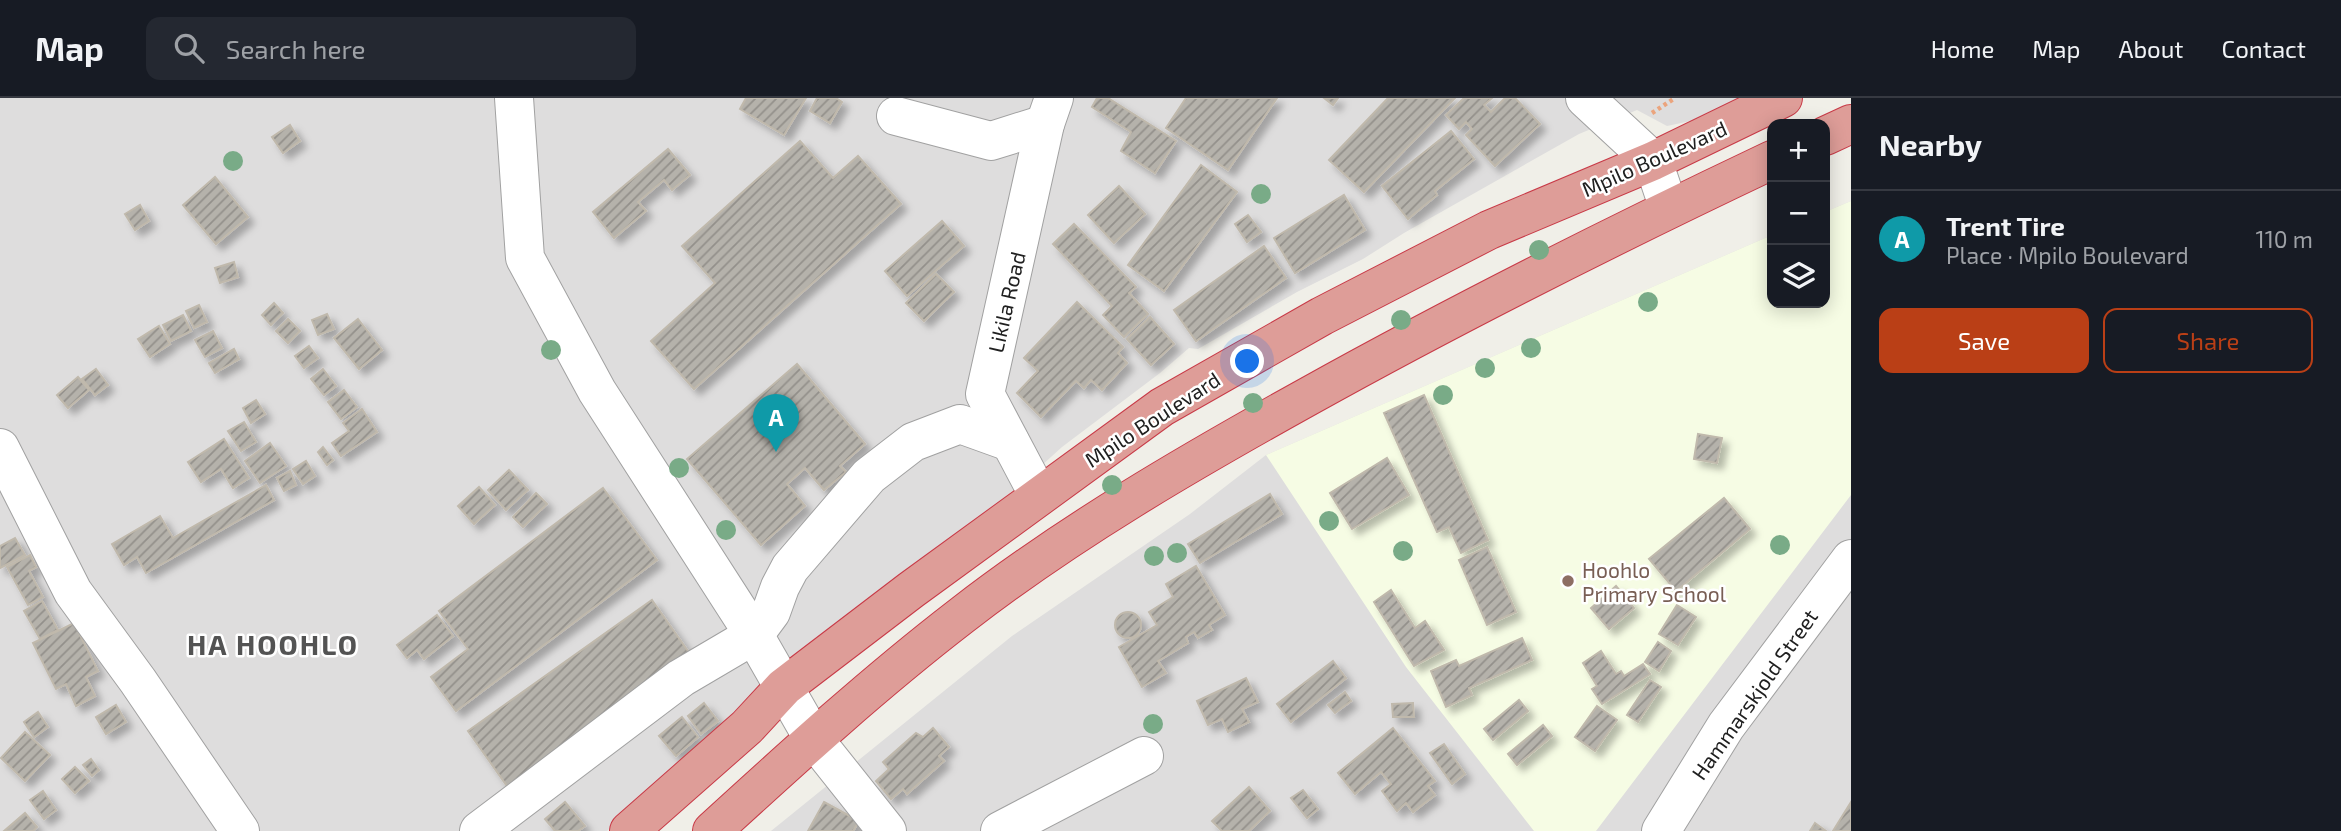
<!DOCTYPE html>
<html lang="en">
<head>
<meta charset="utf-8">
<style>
	:root { --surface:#171b24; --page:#242831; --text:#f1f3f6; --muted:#9ea1a6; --line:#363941; --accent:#ba3f16 }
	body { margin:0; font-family:"Exo 2",sans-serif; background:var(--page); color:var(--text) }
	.controls { position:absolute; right:21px; top:21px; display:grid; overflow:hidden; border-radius:14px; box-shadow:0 4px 18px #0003 }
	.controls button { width:63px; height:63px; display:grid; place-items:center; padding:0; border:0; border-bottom:2px solid var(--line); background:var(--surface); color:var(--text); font:35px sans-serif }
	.you { position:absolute; left:1248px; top:264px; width:24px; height:24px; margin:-18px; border:5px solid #fff; border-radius:50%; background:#1a73e8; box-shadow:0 0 0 10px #1a73e833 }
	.badge { display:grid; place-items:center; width:46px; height:46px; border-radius:50%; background:var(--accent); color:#fff; font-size:23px; font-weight:700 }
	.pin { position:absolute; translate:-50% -58px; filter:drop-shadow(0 2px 4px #0008) }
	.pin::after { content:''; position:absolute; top:37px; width:24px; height:21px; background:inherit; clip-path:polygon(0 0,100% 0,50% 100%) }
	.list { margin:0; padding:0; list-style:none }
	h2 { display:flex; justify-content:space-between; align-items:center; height:91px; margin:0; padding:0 28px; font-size:30px }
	h2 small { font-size:23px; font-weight:400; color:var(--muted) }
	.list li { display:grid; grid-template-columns:46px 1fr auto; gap:21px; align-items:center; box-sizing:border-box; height:98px; padding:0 28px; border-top:2px solid var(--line) }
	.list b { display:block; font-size:26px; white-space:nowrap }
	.list p { margin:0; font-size:23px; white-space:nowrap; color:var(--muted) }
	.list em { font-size:23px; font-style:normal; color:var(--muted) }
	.actions { display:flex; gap:14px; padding:21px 28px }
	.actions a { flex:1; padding:16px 0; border:2px solid var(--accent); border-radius:14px; text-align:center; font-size:24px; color:var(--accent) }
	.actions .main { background:var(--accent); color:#fff }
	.icon { flex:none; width:38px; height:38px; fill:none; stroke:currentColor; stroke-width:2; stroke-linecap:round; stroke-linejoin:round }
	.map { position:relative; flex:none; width:1851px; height:733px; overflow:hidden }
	header { display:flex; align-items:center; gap:42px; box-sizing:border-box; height:98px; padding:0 35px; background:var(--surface); border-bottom:2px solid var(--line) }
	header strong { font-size:33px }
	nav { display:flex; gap:38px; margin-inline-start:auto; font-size:24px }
	.search { width:490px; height:63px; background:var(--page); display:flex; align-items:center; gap:18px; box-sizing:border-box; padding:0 24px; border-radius:14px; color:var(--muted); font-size:26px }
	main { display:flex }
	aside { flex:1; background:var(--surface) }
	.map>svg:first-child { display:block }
	.residential { fill:#dedddd }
	.education { fill:#f6fce4 }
	.building { fill:url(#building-hatch); stroke:#c0b9ac; stroke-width:2; filter:url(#shadow) }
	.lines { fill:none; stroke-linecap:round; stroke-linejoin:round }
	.minor-casing { stroke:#a1a1a1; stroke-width:40 }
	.highway-casing { stroke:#c83a47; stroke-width:40 }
	.path { stroke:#eba47d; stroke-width:4.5; stroke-dasharray:3.5 3.5; stroke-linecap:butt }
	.minor { stroke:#fff; stroke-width:38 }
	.highway { stroke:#de9d98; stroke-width:38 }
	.tree { fill:#79ab87 }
	.education-dot { fill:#8d6e63; stroke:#fff; stroke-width:2.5 }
	.labels { text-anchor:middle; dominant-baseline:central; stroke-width:5; stroke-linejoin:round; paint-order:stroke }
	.street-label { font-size:21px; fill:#202020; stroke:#fff }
	.education-label { font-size:21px; fill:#785e54; stroke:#fff; text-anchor:start }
	.district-label { font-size:28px; font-weight:bold; letter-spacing:2px; fill:#535353; stroke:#fff }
</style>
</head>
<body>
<header>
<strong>Map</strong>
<div class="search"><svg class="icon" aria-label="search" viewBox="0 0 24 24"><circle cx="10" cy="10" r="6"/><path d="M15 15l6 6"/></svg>Search here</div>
<nav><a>Home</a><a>Map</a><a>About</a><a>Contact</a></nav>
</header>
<main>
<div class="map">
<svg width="1851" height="733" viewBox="0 0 1851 733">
	<defs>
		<pattern id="building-hatch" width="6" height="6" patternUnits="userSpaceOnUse" patternTransform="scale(1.75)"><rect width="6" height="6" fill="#b5b2ab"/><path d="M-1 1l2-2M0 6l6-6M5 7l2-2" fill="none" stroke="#93908b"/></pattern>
		<filter id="shadow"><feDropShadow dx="6" dy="6" stdDeviation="3.5" flood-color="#0004"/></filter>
	</defs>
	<rect width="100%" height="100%" fill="#f0efe8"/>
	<g class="residential">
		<polygon points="0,0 1742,0 1700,21 1667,28 1637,12 1579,36 1404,135 1363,161 1297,194 1198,251 1189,250 1160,275 1062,349 1019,388 804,556 607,733 0,733"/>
		<polygon points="1851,103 1851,733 771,733 1012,538 1190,416 1266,357 1772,137 1772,205 1825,205 1825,114"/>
	</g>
	<polygon class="education" points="1851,103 1851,397 1596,733 1534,733 1406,569 1266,357 1772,137 1772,205 1825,205 1825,114"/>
	<g class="building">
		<polygon points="746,0 806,0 784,37 740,11"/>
		<polygon points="817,0 836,0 842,4 830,25 810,13"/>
		<polygon points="1097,0 1108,0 1176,43 1155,75 1121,53 1131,34 1092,9"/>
		<polygon points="1186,0 1277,0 1228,72 1166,30"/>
		<polygon points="1324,0 1338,0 1333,7"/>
		<polygon points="1388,0 1455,0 1364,94 1329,62"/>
		<polygon points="1464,0 1492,0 1484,7 1491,14 1505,0 1515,0 1540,26 1495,68 1466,37 1472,31 1466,24 1459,31 1446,17"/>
		<polygon points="290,27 300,43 283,55 272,39"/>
		<polygon points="1451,33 1474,61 1435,93 1437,97 1408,121 1382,88"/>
		<polygon points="800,43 833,80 858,58 901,106 694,291 651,243 715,185 682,148"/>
		<polygon points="668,51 690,77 672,92 664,82 638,104 646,113 614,140 593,114"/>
		<polygon points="1201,67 1237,94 1164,193 1128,167"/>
		<polygon points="215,79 248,119 216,146 183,107"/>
		<polygon points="1119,88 1145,116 1114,145 1088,117"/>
		<polygon points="1344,97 1365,132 1295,175 1274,140"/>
		<polygon points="140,107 149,123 135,132 125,116"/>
		<polygon points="1248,117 1261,134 1247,144 1235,126"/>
		<polygon points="942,123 964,148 907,198 885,173"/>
		<polygon points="1074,126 1136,189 1129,195 1148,216 1124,239 1103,217 1112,208 1053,146"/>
		<polygon points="1264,148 1286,180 1196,243 1174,212"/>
		<polygon points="234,164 238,179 220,185 215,170"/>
		<polygon points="936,176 954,194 924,223 906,205"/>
		<polygon points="1077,204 1123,249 1118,255 1127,265 1102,292 1091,282 1084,290 1076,283 1041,319 1017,295 1038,273 1024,260"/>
		<polygon points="274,205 283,215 271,227 262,217"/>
		<polygon points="199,207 207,224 194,230 186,213"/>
		<polygon points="327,216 334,231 318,237 312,222"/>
		<polygon points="183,217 191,233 171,243 163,227"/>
		<polygon points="1150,219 1174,246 1151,267 1127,241"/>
		<polygon points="288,221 300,233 288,245 276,233"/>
		<polygon points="358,221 382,252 359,271 334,240"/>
		<polygon points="159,228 170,246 150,259 138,241"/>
		<polygon points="213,233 222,250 205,259 195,242"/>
		<polygon points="309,248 318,260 304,270 295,258"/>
		<polygon points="234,251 239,261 215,275 209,265"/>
		<polygon points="797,266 865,346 840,368 846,374 824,392 805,370 787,386 805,408 761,447 687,361"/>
		<polygon points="96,271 108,287 95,297 82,281"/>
		<polygon points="323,271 336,288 324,297 311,281"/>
		<polygon points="78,279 89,292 68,310 57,297"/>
		<polygon points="344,292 357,309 341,321 328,304"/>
		<polygon points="1424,297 1488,442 1461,455 1449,429 1437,434 1384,315"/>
		<polygon points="256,302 265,316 251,325 243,310"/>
		<polygon points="362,311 377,334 341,358 332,345 349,333 343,325"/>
		<polygon points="244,324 256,344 241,353 228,333"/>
		<polygon points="1698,336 1722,340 1717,365 1694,361"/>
		<polygon points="224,341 249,380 233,390 221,371 201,384 188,364"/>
		<polygon points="270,345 286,368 260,385 245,363"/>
		<polygon points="323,349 333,362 327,367 318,354"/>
		<polygon points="1387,360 1409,397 1352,431 1330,395"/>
		<polygon points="306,363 315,378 303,386 293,371"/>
		<polygon points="509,372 528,392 506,412 488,392"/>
		<polygon points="290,373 296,387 284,393 277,380"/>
		<polygon points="266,387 274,402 146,475 137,459 124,467 112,446 160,418 173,440"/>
		<polygon points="479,389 495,407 474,426 458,408"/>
		<polygon points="603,390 657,462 456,613 431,579 468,551 439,513"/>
		<polygon points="536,395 547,406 523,429 513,419"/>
		<polygon points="1270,396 1282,416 1200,465 1188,446"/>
		<polygon points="1724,400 1750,431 1676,493 1649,461"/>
		<polygon points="15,440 25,457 0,470 0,448"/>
		<polygon points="1487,449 1516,514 1487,527 1459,462"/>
		<polygon points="30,457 36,469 29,473 43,499 28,507 7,469"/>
		<polygon points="1196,468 1225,517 1209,527 1212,532 1198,540 1194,534 1186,539 1188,545 1158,563 1166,575 1142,589 1119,549 1157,527 1149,514 1173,499 1166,486"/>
		<polygon points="1616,488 1634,510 1609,531 1591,510"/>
		<polygon points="1391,492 1415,530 1425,523 1444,552 1414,568 1374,504"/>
		<polygon points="652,502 690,556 507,688 468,633"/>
		<polygon points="42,503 58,532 40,541 24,513"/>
		<polygon points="1677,507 1696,519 1678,547 1659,536"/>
		<circle cx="1128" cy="527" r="13"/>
		<polygon points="437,517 453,538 424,561 417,552 407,560 397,547"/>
		<polygon points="74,525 98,573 86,579 95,598 76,608 66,586 56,591 33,545"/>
		<polygon points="1522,540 1532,562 1469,590 1472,597 1446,609 1431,573 1456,562 1459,568"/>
		<polygon points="1658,544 1671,553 1659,573 1645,564"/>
		<polygon points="1601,553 1616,576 1621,573 1624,578 1643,566 1650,576 1602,606 1592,591 1597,588 1583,565"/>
		<polygon points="1333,563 1346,580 1291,624 1277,606"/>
		<polygon points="1246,580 1258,604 1242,611 1249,624 1228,634 1222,621 1208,627 1197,603"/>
		<polygon points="1650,582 1661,589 1638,624 1627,617"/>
		<polygon points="1345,594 1351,603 1335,615 1328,607"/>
		<polygon points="1519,602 1528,613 1493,642 1484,631"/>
		<polygon points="704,605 718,623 701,636 688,618"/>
		<polygon points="1413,605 1414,619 1393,619 1392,606"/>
		<polygon points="116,607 126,624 106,636 96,619"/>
		<polygon points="1597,608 1617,622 1595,653 1575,639"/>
		<polygon points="38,614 48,629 34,639 24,624"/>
		<polygon points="682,619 698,639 676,658 659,638"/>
		<polygon points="1543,627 1552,638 1517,667 1508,656"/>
		<polygon points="933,630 949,649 939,658 944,663 907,696 903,691 891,701 876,683 889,671 883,664 916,635 923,639"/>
		<polygon points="1393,630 1435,683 1428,688 1435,697 1413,714 1406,705 1397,713 1382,693 1391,686 1381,674 1355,696 1338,675"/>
		<polygon points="25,634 50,657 25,683 1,660"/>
		<polygon points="1444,646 1465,676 1452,686 1430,655"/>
		<polygon points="91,661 99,672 92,678 83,667"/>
		<polygon points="75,669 89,683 75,695 62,681"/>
		<polygon points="1249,689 1270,713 1249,733 1222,733 1212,723"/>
		<polygon points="1303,692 1318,711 1307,720 1291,700"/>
		<polygon points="43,693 56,712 44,721 30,702"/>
		<polygon points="565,704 585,728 578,733 555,733 545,721"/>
		<polygon points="824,704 859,723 853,733 808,733"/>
		<polygon points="1851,704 1851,733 1833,733"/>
		<polygon points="25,715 37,729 33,733 4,733"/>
		<polygon points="1815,725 1826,733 1810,733"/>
	</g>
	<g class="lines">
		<g class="minor-casing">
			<g id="minor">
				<polyline points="514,0 525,160 597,293 754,537 813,640 887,733"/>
				<polyline points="1585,0 1653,63 1669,111"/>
				<polyline points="896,18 991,43 1045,26"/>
				<polyline points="0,350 73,494 138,583 240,733"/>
				<polyline points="1039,398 985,296 1045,26 1054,0"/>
				<polyline points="479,733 681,580 754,537 771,514 780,489 790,470 869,378 913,344 960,326 1010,344"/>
				<polyline points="1000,733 1144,658"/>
				<polyline points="1661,733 1726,628 1851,461"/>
			</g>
		</g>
		<g class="highway-casing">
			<g id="highway">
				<polyline points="1825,38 1851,26"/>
				<polyline points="629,733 747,629 784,589 911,492 1162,309 1322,218 1489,132 1653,63 1783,0"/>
				<path d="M712,733C793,659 874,585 961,518C1069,434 1190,364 1309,298C1460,214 1616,136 1772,62"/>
			</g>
		</g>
		<polyline class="path" points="1652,15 1675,0"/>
		<use href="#minor" class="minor"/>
		<use href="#highway" class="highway"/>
	</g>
	<g class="tree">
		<circle cx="233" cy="63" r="10"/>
		<circle cx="1261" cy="96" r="10"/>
		<circle cx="1539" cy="152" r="10"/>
		<circle cx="1648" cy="204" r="10"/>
		<circle cx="1401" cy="222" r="10"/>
		<circle cx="1531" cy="250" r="10"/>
		<circle cx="551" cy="252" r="10"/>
		<circle cx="1485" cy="270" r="10"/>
		<circle cx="1443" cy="297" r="10"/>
		<circle cx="1253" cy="305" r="10"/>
		<circle cx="679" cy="370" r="10"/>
		<circle cx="1112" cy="387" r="10"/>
		<circle cx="1329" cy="423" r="10"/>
		<circle cx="726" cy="432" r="10"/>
		<circle cx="1780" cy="447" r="10"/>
		<circle cx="1403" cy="453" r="10"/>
		<circle cx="1177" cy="455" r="10"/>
		<circle cx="1154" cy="458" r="10"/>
		<circle cx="1153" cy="626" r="10"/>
	</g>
	<circle class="education-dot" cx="1568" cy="483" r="7"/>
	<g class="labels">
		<g class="street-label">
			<text transform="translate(1654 60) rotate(-24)">Mpilo Boulevard</text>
			<text transform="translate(1006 204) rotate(-77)">Likila Road</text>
			<text transform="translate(1152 321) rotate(-33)">Mpilo Boulevard</text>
			<text transform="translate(1754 596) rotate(-55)">Hammarskjold Street</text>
		</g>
		<g class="education-label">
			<text x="1582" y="471">Hoohlo<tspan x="1582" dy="24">Primary School</tspan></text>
		</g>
		<g class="district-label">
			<text x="273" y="546">HA HOOHLO</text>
		</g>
	</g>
</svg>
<div class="controls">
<button>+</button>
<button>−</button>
<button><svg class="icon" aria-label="layers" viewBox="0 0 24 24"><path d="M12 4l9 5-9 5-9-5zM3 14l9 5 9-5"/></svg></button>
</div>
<div class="you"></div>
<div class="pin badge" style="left:776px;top:354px;background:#0f9aa8">A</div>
</div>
<aside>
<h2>Nearby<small></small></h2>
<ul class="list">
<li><span class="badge" style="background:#0f9aa8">A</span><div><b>Trent Tire</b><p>Place · Mpilo Boulevard</p></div><em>110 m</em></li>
</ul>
<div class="actions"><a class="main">Save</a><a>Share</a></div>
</aside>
</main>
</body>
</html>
